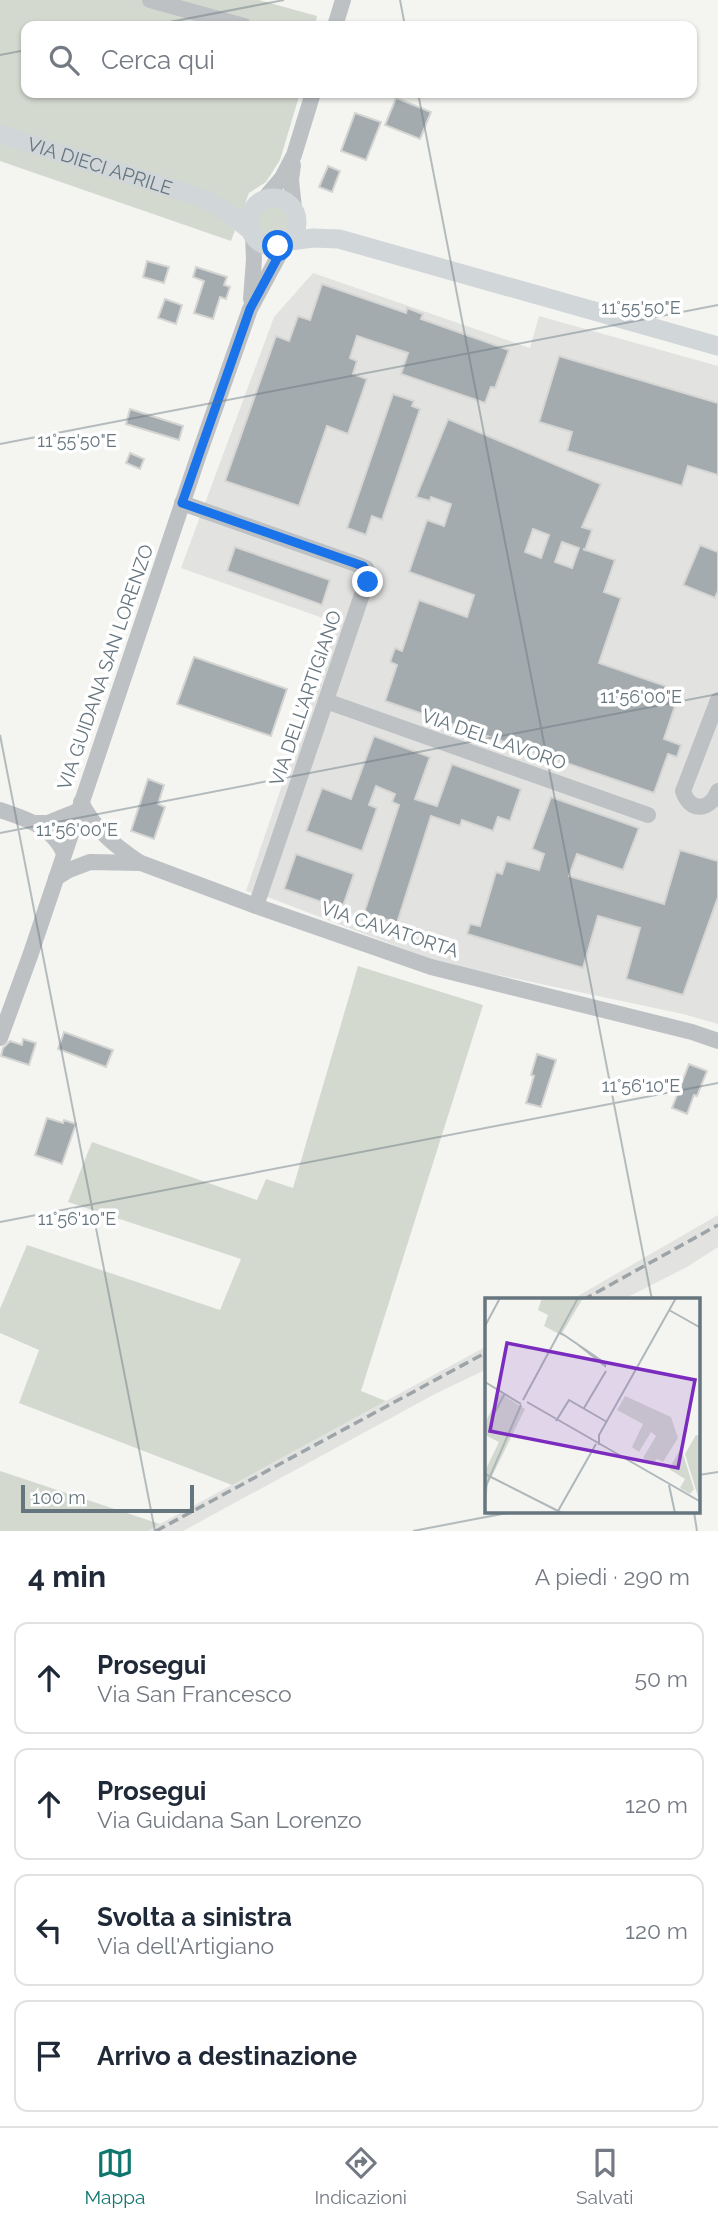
<!DOCTYPE html>
<html lang="it">
<head>
<meta charset="utf-8">
<style>
	:root { --surface:#fff; --page:#f2f2f3; --text:#1f2937; --muted:#747a83; --line:#e0e1e3; --accent:#0f766e }
	body { margin:0; font-family:Raleway,sans-serif; background:var(--page); color:var(--text) }
	.scale { position:absolute; left:21px; bottom:18px; width:173px; box-sizing:border-box; padding-left:7px; border:4px solid #66767f; border-top:0; font-size:19px; line-height:24px; white-space:nowrap; color:#66767f; -webkit-text-stroke:5px #fff; paint-order:stroke }
	.stop { position:absolute; width:21px; height:21px; margin:-16px; border:5px solid #1a73e8; border-radius:50%; background:#fff }
	.stop.end { background:#1a73e8; border-color:#fff; box-shadow:0 2px 7px #0008 }
	.list { margin:0; padding:0; list-style:none }
	h2 { display:flex; justify-content:space-between; align-items:center; height:91px; margin:0; padding:0 28px; font-size:30px }
	h2 small { font-size:23px; font-weight:400; color:var(--muted) }
	.list li { display:grid; grid-template-columns:46px 1fr auto; gap:21px; align-items:center; box-sizing:border-box; height:112px; margin:0 14px 14px; padding:0 14px; border:2px solid var(--line); border-radius:14px }
	.list b { display:block; font-size:26px; white-space:nowrap }
	.list p { margin:0; font-size:23px; white-space:nowrap; color:var(--muted) }
	.list em { font-size:23px; font-style:normal; color:var(--muted) }
	.icon { flex:none; width:38px; height:38px; fill:none; stroke:currentColor; stroke-width:2; stroke-linecap:round; stroke-linejoin:round }
	.map { position:relative; flex:none; width:718px; height:1531px; overflow:hidden }
	.search { position:absolute; background:var(--surface); box-shadow:0 2px 5px #0004; left:21px; right:21px; top:21px; height:77px; display:flex; align-items:center; gap:18px; box-sizing:border-box; padding:0 24px; border-radius:14px; color:var(--muted); font-size:26px }
	.sheet { height:595px; background:var(--surface) }
	nav { display:flex; justify-content:space-around; align-items:center; box-sizing:border-box; height:98px; border-top:2px solid var(--line); background:var(--surface); font-size:19px; color:var(--muted) }
	nav a { display:grid; justify-items:center; gap:4px }
	nav .on { color:var(--accent) }
	.map>svg:first-child { display:block }
	.built { fill:#e2e3e1 }
	.green { fill:#d4d9d0 }
	.building { fill:#a4abaf; stroke:#d5d5d3; stroke-width:2; fill-rule:evenodd }
	.lines { fill:none; stroke-linecap:round; stroke-linejoin:round }
	.minor { stroke:#bdc1c4; stroke-width:16 }
	.major { stroke:#d1d6d9; stroke-width:19 }
	.rail { stroke:#9da4a8; stroke-width:3.5; stroke-dasharray:10 5; stroke-linecap:butt }
	.route { stroke:#1a73e8; stroke-width:9 }
	.ticks { fill:none; stroke:#66767f; stroke-width:2; stroke-opacity:0.45 }
	.labels { text-anchor:middle; dominant-baseline:central; stroke-width:7; stroke-linejoin:round; paint-order:stroke }
	.street-label { font-size:19px; fill:#66767f; stroke:#fff }
	.inset-road { fill:none; stroke:#aeb7b9; stroke-width:2 }
	.view { fill:#7b2cbf; fill-opacity:0.15; stroke:#7b2cbf; stroke-width:3.5 }
	.inset-edge { fill:none; stroke:#66767f; stroke-width:3.5 }
	.ticks-label { font-size:18px; text-anchor:middle; fill:#66767f; stroke:#fff; stroke-width:7; stroke-linejoin:round; paint-order:stroke }
</style>
</head>
<body>
<div class="map">
<svg width="718" height="1531" viewBox="0 0 718 1531">
	<rect width="100%" height="100%" fill="#f4f4f1"/>
	<g class="built">
		<polygon points="313,273 530,348 539,316 718,366 718,1024 683,1014 441,963 270,898 246,891 337,623 181,568 274,317"/>
		<polygon points="718,1215 718,1247 687,1267 622,1300 571,1300"/>
		<polygon points="487,1346 487,1369 435,1394 183,1531 147,1531"/>
	</g>
	<g class="green">
		<polygon points="0,0 259,0 317,16 315,26 26,26 26,93 300,93 280,160 266,182 249,193 231,241 0,161"/>
		<circle cx="273" cy="222" r="16"/>
		<polygon points="358,966 483,1005 361,1391 386,1401 232,1485 19,1403 39,1350 0,1333 0,1309 27,1245 220,1310 241,1259 68,1202 92,1142 257,1200 266,1179 293,1188"/>
		<polygon points="0,1471 160,1524 147,1531 0,1531"/>
	</g>
	<g class="building">
		<polygon points="396,98 431,112 420,139 385,125"/>
		<polygon points="355,113 381,122 366,160 341,151"/>
		<polygon points="328,166 340,171 332,192 319,187"/>
		<polygon points="147,261 169,267 164,283 143,277"/>
		<polygon points="196,267 227,277 224,285 230,287 226,299 220,297 213,319 194,313 204,281 193,277"/>
		<polygon points="322,284 406,313 407,308 423,314 421,319 509,350 495,388 491,387 485,403 401,374 408,353 357,336 350,358 357,361 353,374 367,379 348,434 327,426 299,506 225,481 276,336 289,341 298,316 310,320"/>
		<polygon points="165,299 182,305 176,324 158,318"/>
		<polygon points="559,356 718,403 718,475 688,466 682,486 567,451 572,432 539,422"/>
		<polygon points="393,394 414,401 412,406 420,409 382,520 372,516 366,535 347,528"/>
		<polygon points="130,409 183,426 179,440 126,424"/>
		<path d="M448,419L601,484L582,527L592,530L585,550L583,549L615,560L604,592L621,598L599,663L680,691L664,739L681,745L677,757L668,754L654,793L385,701L397,665L390,662L395,648L402,651L419,600L467,617L474,595L409,572L427,520L444,526L451,504L431,497L430,501L416,497ZM533,529L549,535L541,558L525,552ZM562,542L579,548L572,568L555,562Z"/>
		<polygon points="130,453 144,459 140,469 126,463"/>
		<polygon points="700,545 718,552 718,591 715,598 683,585"/>
		<polygon points="235,547 330,580 322,605 227,571"/>
		<polygon points="194,657 287,689 271,736 177,704"/>
		<polygon points="374,736 430,757 415,799 437,806 452,764 521,789 510,821 498,817 493,831 462,820 460,826 431,816 397,923 364,913 399,805 392,802 395,794 376,786 369,805 377,808 362,851 306,831 322,788 351,799"/>
		<polygon points="148,779 164,785 158,804 165,807 154,839 131,831"/>
		<polygon points="551,797 639,828 623,870 577,854 569,876 664,904 680,850 718,861 718,897 683,995 626,979 640,928 598,916 583,968 467,934 470,924 480,926 496,872 502,874 506,861 539,870 544,854 532,849"/>
		<polygon points="296,854 354,874 342,909 284,889"/>
		<polygon points="64,1032 113,1050 106,1067 58,1049"/>
		<polygon points="23,1039 36,1043 29,1065 1,1056 3,1048 10,1041 22,1045"/>
		<polygon points="537,1054 556,1060 541,1107 526,1103 534,1076 531,1075"/>
		<polygon points="689,1064 707,1071 697,1096 694,1095 687,1114 672,1108"/>
		<polygon points="47,1118 63,1123 64,1120 76,1124 62,1164 35,1155"/>
	</g>
	<g class="lines">
		<g class="minor">
			<polyline points="150,0 244,26"/>
			<polyline points="335,26 343,0"/>
			<polyline points="293,165 291,180 294,208"/>
			<polyline points="264,199 282,178 294,155 313,93"/>
			<polyline points="251,299 254,259 253,236"/>
			<polyline points="182,503 359,565 366,568 369,574 256,906"/>
			<path d="M718,700L683,791C690,813 710,811 718,791"/>
			<polyline points="326,701 648,815"/>
			<path d="M81,802C95,830 114,845 139,862"/>
			<path d="M0,810C26,819 52,826 64,853"/>
			<polyline points="37,823 48,823 78,811"/>
			<polyline points="56,878 69,870 90,862 141,863 256,906 431,967 692,1032 718,1041"/>
			<polyline points="0,1038 30,956 198,457 250,309 285,244"/>
		</g>
		<g class="major">
			<path id="s1" d="M0,134L202,198L229,213L250,230"/>
			<circle cx="273" cy="222" r="24"/>
			<polyline points="290,241 313,238 339,239 718,346"/>
		</g>
		<g class="rail">
			<polyline points="583,1300 718,1225"/>
			<polyline points="156,1531 487,1352"/>
		</g>
	</g>
	<g class="lines">
		<polyline class="route" points="278,246 285,244 250,309 182,503 363,566 369,574 368,582"/>
	</g>
	<path class="ticks" d="M400,0L405,26M149,26L284,0M0,55L26,50M418,93L652,1300M0,444L718,305M0,735L155,1531M0,833L718,694M0,1222L718,1083M699,1475L718,1472M694,1512L697,1531M413,1531L512,1512"/>
	<g class="labels">
		<g class="street-label">
			<text stroke="none"><textPath href="#s1" startOffset="105">VIA DIECI APRILE</textPath></text>
			<text transform="translate(105 667) rotate(-71)">VIA GUIDANA SAN LORENZO</text>
			<text transform="translate(305 698) rotate(-71)">VIA DELL'ARTIGIANO</text>
			<text transform="translate(494 739) rotate(19)">VIA DEL LAVORO</text>
			<text transform="translate(390 929) rotate(18)">VIA CAVATORTA</text>
		</g>
	</g>
	<g transform="translate(485 1298)">
		<rect width="215" height="215" fill="#f4f4f1"/>
		<path d="M57,0H98L76,37L59,28L63,17L53,12ZM15,95L40,111L3,186L0,215V173L14,144L0,137V125ZM140,98L186,119L193,140L178,164L172,161L168,166L158,160L171,138L166,134L154,154L147,149L158,126L132,112ZM211,137L215,138V205L200,156ZM196,150L209,191L205,196L195,190L200,181L184,171Z" fill="#d4d9d0"/>
		<path class="inset-road" d="M184,12L216,30M0,28L15,0M75,35L79,37L120,65V68L91,45M0,84L36,106M38,102L93,0M42,104L216,204M99,110L121,73M9,116L20,95M71,123L84,102L122,124M114,147V137L191,0M0,176L77,215M184,187L190,215M0,190L36,107M73,213L111,146"/>
		<path class="view" d="M22,45L210,82L193,170L5,133Z"/>
		<rect width="215" height="215" class="inset-edge"/>
	</g>
	<g class="ticks-label">
		<text x="641" y="314">11°55'50"E</text>
		<text x="77" y="447">11°55'50"E</text>
		<text x="641" y="703">11°56'00"E</text>
		<text x="77" y="836">11°56'00"E</text>
		<text x="641" y="1092">11°56'10"E</text>
		<text x="77" y="1225">11°56'10"E</text>
	</g>
</svg>
<div class="scale">100 m</div>
<div class="stop" style="left:278px;top:246px"></div>
<div class="stop end" style="left:368px;top:582px"></div>
<div class="search"><svg class="icon" aria-label="search" viewBox="0 0 24 24"><circle cx="10" cy="10" r="6"/><path d="M15 15l6 6"/></svg>Cerca qui</div>
</div>
<section class="sheet">
<h2>4 min<small>A piedi · 290 m</small></h2>
<ul class="list">
<li><svg class="icon" aria-label="ahead" viewBox="0 0 24 24"><path d="M12 20V5M6 11l6-6 6 6"/></svg><div><b>Prosegui</b><p>Via San Francesco</p></div><em>50 m</em></li>
<li><svg class="icon" aria-label="ahead" viewBox="0 0 24 24"><path d="M12 20V5M6 11l6-6 6 6"/></svg><div><b>Prosegui</b><p>Via Guidana San Lorenzo</p></div><em>120 m</em></li>
<li><svg class="icon" aria-label="left" viewBox="0 0 24 24"><path d="M17 20v-9H6M10 6l-5 5 5 5"/></svg><div><b>Svolta a sinistra</b><p>Via dell'Artigiano</p></div><em>120 m</em></li>
<li><svg class="icon" aria-label="arrive" viewBox="0 0 24 24"><path d="M6 21V4h12l-3 4 3 4H6"/></svg><div><b>Arrivo a destinazione</b></div></li>
</ul>
</section>
<nav>
<a class="on"><svg class="icon" aria-label="map" viewBox="0 0 24 24"><path d="M3 6l6-2 6 2 6-2v14l-6 2-6-2-6 2zM9 4v14M15 6v14"/></svg>Mappa</a>
<a><svg class="icon" aria-label="directions" viewBox="0 0 24 24"><path d="M12 3l9 9-9 9-9-9zM9 14v-3h6M13 9l2 2-2 2"/></svg>Indicazioni</a>
<a><svg class="icon" aria-label="saved" viewBox="0 0 24 24"><path d="M7 4h10v16l-5-4-5 4z"/></svg>Salvati</a>
</nav>
</body>
</html>
